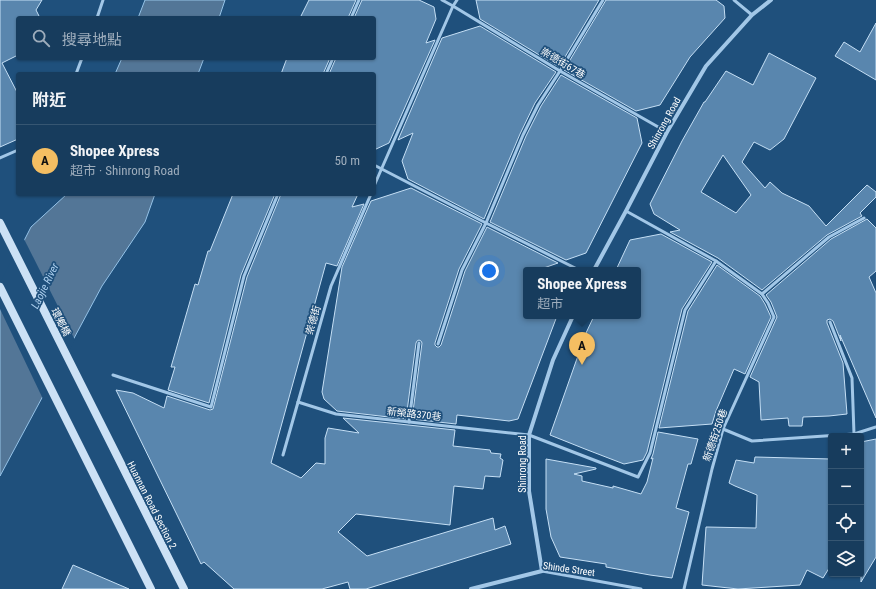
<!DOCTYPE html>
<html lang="zh-TW">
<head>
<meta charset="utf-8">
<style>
	:root { --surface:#173c5d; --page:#244766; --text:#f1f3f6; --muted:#9eadbc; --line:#365672; --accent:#f4be62 }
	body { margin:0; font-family:"Roboto Condensed","Noto Sans TC",sans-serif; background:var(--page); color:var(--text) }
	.controls { position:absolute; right:12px; bottom:12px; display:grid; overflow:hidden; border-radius:4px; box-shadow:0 1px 3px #0004 }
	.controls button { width:36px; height:36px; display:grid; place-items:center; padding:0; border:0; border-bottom:1px solid var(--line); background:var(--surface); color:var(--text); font:20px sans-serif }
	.you { position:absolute; left:489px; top:271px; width:14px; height:14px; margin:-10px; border:3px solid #fff; border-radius:50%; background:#1a73e8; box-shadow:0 0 0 6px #1a73e833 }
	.badge { display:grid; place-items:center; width:26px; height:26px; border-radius:50%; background:var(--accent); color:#111; font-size:13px; font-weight:700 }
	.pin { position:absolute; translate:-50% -33px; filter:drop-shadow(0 1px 2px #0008) }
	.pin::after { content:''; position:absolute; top:21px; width:14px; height:12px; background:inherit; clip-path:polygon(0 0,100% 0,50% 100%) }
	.popup { position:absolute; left:523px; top:267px; width:118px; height:52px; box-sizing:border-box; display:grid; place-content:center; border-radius:4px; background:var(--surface); filter:drop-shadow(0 1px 3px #0005); font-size:13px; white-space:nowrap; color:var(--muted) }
	.popup b { font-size:15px; color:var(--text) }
	.popup::after { content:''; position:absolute; left:50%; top:100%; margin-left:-8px; border:8px solid transparent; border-top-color:var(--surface) }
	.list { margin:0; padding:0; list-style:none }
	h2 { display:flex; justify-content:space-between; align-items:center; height:52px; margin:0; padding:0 16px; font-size:17px }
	h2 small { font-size:13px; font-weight:400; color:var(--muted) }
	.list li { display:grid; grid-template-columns:26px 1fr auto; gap:12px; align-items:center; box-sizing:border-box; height:72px; padding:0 16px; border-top:1px solid var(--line) }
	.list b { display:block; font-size:15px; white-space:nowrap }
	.list p { margin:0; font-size:13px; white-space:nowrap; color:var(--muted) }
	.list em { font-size:13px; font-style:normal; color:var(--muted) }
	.icon { flex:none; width:22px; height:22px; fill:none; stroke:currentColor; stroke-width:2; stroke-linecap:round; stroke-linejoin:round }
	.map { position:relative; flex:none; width:876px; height:589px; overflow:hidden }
	.search { position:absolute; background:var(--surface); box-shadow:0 1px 3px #0004; left:16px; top:16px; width:360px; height:44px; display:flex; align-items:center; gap:10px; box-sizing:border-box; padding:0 14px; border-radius:4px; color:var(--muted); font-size:15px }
	.panel { position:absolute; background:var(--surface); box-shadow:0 1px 3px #0004; left:16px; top:72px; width:360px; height:124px; border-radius:4px }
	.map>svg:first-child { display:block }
	.water { fill:#537697; stroke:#95c3e8 }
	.pier { fill:#1f507c }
	.building { fill:#5986ae; stroke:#c5dff5; fill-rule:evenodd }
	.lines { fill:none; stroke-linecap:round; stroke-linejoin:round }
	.service { stroke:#a2c7e7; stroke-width:3 }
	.minor { stroke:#a2c7e7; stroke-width:4 }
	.secondary { stroke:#cce1f5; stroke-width:8 }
	.labels { text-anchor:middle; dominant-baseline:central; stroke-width:3.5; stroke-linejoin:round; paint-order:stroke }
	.street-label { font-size:10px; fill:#fff; stroke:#1f507c }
	.water-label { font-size:11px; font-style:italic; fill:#add0ef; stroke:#1f507c }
</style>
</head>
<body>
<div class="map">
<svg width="876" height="589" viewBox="0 0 876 589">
	<rect width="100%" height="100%" fill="#1f507c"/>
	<g class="water">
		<polygon points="145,0 225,0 219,18 138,18"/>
		<polygon points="122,58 204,58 198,74 115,74"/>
		<polygon points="67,194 155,194 145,222 102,286 0,476 0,288 31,227"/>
	</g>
	<polygon class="pier" points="23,237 75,340 43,399 0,309 0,283"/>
	<g class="building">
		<polygon points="0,0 42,0 36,10 40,18 18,18 18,55 2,63 18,94 18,139 0,147"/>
		<polygon points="309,0 356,0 348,18 300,18"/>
		<polygon points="362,0 419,0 434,7 436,19 426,43 435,40 389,143 374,150 374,74 329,74 336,58 374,58 374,18 354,18"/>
		<polygon points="476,0 599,0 559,67 480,19"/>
		<polygon points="606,0 716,0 724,6 725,18 690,57 660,105 636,111 564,70"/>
		<polygon points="876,23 876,80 835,56 844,42 860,52"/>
		<polygon points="480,26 556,72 535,103 520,134 484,219 408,179 402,161 413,133 398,140 442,38"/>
		<path d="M769,53L816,78L784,139L770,150L754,142L742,162L765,188L770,182L782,193L809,206L826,226L867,185L876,192V197L860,213L862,216L827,235L762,290L718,258L670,232L680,230L654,214L650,204L682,141L704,102H705L726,71L753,85ZM723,155L751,195L736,213L701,192Z"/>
		<polygon points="287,58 330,58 323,74 281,74"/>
		<polygon points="561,75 637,118 642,143 586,253 566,260 490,222 526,136 541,106"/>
		<polygon points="411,188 482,224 459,269 435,343 435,345 437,347 439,347 441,345 465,271 487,227 558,263 538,270 526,270 526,316 557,316 518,419 509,421 457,415 456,424 412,419 422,343 421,341 419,340 417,341 416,343 406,419 337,411 324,399 322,392 342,267 371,201"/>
		<polygon points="233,194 275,194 241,275 209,403 168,390 175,367 171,367 195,284 198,285 208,251 210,251"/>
		<polygon points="281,194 358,194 352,207 364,204 337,266 326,263 271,463 301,478 316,463 325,464 325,438 328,428 359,433 343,418 455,430 453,446 490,450 491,453 501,454 500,458 503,460 500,477 485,476 483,489 454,486 450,525 356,514 338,532 367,556 493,518 495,530 505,526 511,544 366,589 350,589 348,582 322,589 234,589 204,562 201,564 116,390 133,393 164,408 167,396 210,410 213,409 247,277"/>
		<polygon points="867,219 876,228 876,271 869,277 876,293 876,418 840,335 841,341 833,321 830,319 827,320 827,323 843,363 847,414 829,416 803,417 802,426 789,426 788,418 761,420 759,382 750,377 777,317 771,302 766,295 831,239"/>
		<polygon points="661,234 712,262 682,309 647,452 643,460 624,464 585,449 550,435 586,333 594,316 638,316 638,270 616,270 630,240"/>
		<polygon points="717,265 760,296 765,304 771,317 745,374 734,369 716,411 712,424 659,428 688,311"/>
		<polygon points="658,432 698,439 691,464 688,464 676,508 689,512 672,578 650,575 606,567 606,564 560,557 551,537 546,509 546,459 596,468 596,469 574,474 582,476 582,481 613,488 613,486 641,494 647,482 653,458 651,459 653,454"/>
		<polygon points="876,439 876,557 861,582 861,442"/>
		<polygon points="755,457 831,459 831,565 823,578 807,570 800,585 738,589 702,585 706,527 756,528 757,495 735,486 729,483 736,460 754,463"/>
		<polygon points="73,565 129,589 62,589"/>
	</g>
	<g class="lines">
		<g class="service">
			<polyline points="442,0 453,6 560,71 667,132"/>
			<polyline points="734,0 752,15"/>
			<polyline points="97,18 103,0"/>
			<polyline points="351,18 359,0"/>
			<polyline points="76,74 82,58"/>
			<polyline points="326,74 333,58"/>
			<polyline points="0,158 18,150"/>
			<polyline points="374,165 486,223 579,270"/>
			<polyline points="374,186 453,6 457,0"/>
			<polyline points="626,211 716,261 762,294 768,303 774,317 723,429 712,469 684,589"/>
			<polyline points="762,294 829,237 864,218"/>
			<polyline points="830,322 852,378 854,434"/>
			<polyline points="438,344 462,270 486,223 523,135 538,105 560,71 603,0"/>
			<polyline points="113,375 211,407 244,276 278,194"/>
			<polyline points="298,402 336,414 529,435 638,477 650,453 685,310 716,261"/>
			<polyline points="409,422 419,343"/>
			<polyline points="723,429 752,441 854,434 876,427"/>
			<polyline points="283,455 331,286 371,194"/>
			<polyline points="542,571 641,589"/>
		</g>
		<g class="minor">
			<polyline points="594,270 626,211 667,132 706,66 752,15 771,0"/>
			<polyline points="471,589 542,571 529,491 529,435 553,360 573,316"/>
		</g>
		<g class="secondary">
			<polyline points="0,223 184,589"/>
			<polyline points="0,287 151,589"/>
		</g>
	</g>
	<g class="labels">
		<g class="street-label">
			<text transform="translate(563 63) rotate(31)">崇德街67巷</text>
			<text transform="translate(664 123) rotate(-61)">Shinrong Road</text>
			<text transform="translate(313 320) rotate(-74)">崇德街</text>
			<text transform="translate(61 322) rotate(63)">環鄉橋</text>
			<text transform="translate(414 414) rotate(6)">新榮路370巷</text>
			<text transform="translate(715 435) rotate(-71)">新德街250巷</text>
			<text transform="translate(522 464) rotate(-90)">Shinrong Road</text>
			<text transform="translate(152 505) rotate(63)">Huannan Road Section 2</text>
			<text transform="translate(569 569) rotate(8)">Shinde Street</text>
		</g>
		<g class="water-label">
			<text transform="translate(45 286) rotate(-64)">Laojie River</text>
		</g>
	</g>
</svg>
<div class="controls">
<button>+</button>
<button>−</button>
<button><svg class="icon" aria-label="locate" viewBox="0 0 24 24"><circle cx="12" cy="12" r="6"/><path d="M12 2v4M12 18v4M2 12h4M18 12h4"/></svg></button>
<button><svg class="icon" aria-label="layers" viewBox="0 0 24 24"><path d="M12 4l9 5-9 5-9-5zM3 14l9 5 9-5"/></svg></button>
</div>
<div class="you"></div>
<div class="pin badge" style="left:582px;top:365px">A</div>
<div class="popup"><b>Shopee Xpress</b>超市</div>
<div class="search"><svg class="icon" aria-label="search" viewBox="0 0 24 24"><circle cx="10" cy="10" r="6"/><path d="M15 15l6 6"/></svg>搜尋地點</div>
<section class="panel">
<h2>附近<small></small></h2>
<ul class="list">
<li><span class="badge">A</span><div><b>Shopee Xpress</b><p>超市 · Shinrong Road</p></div><em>50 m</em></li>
</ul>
</section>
</div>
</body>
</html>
